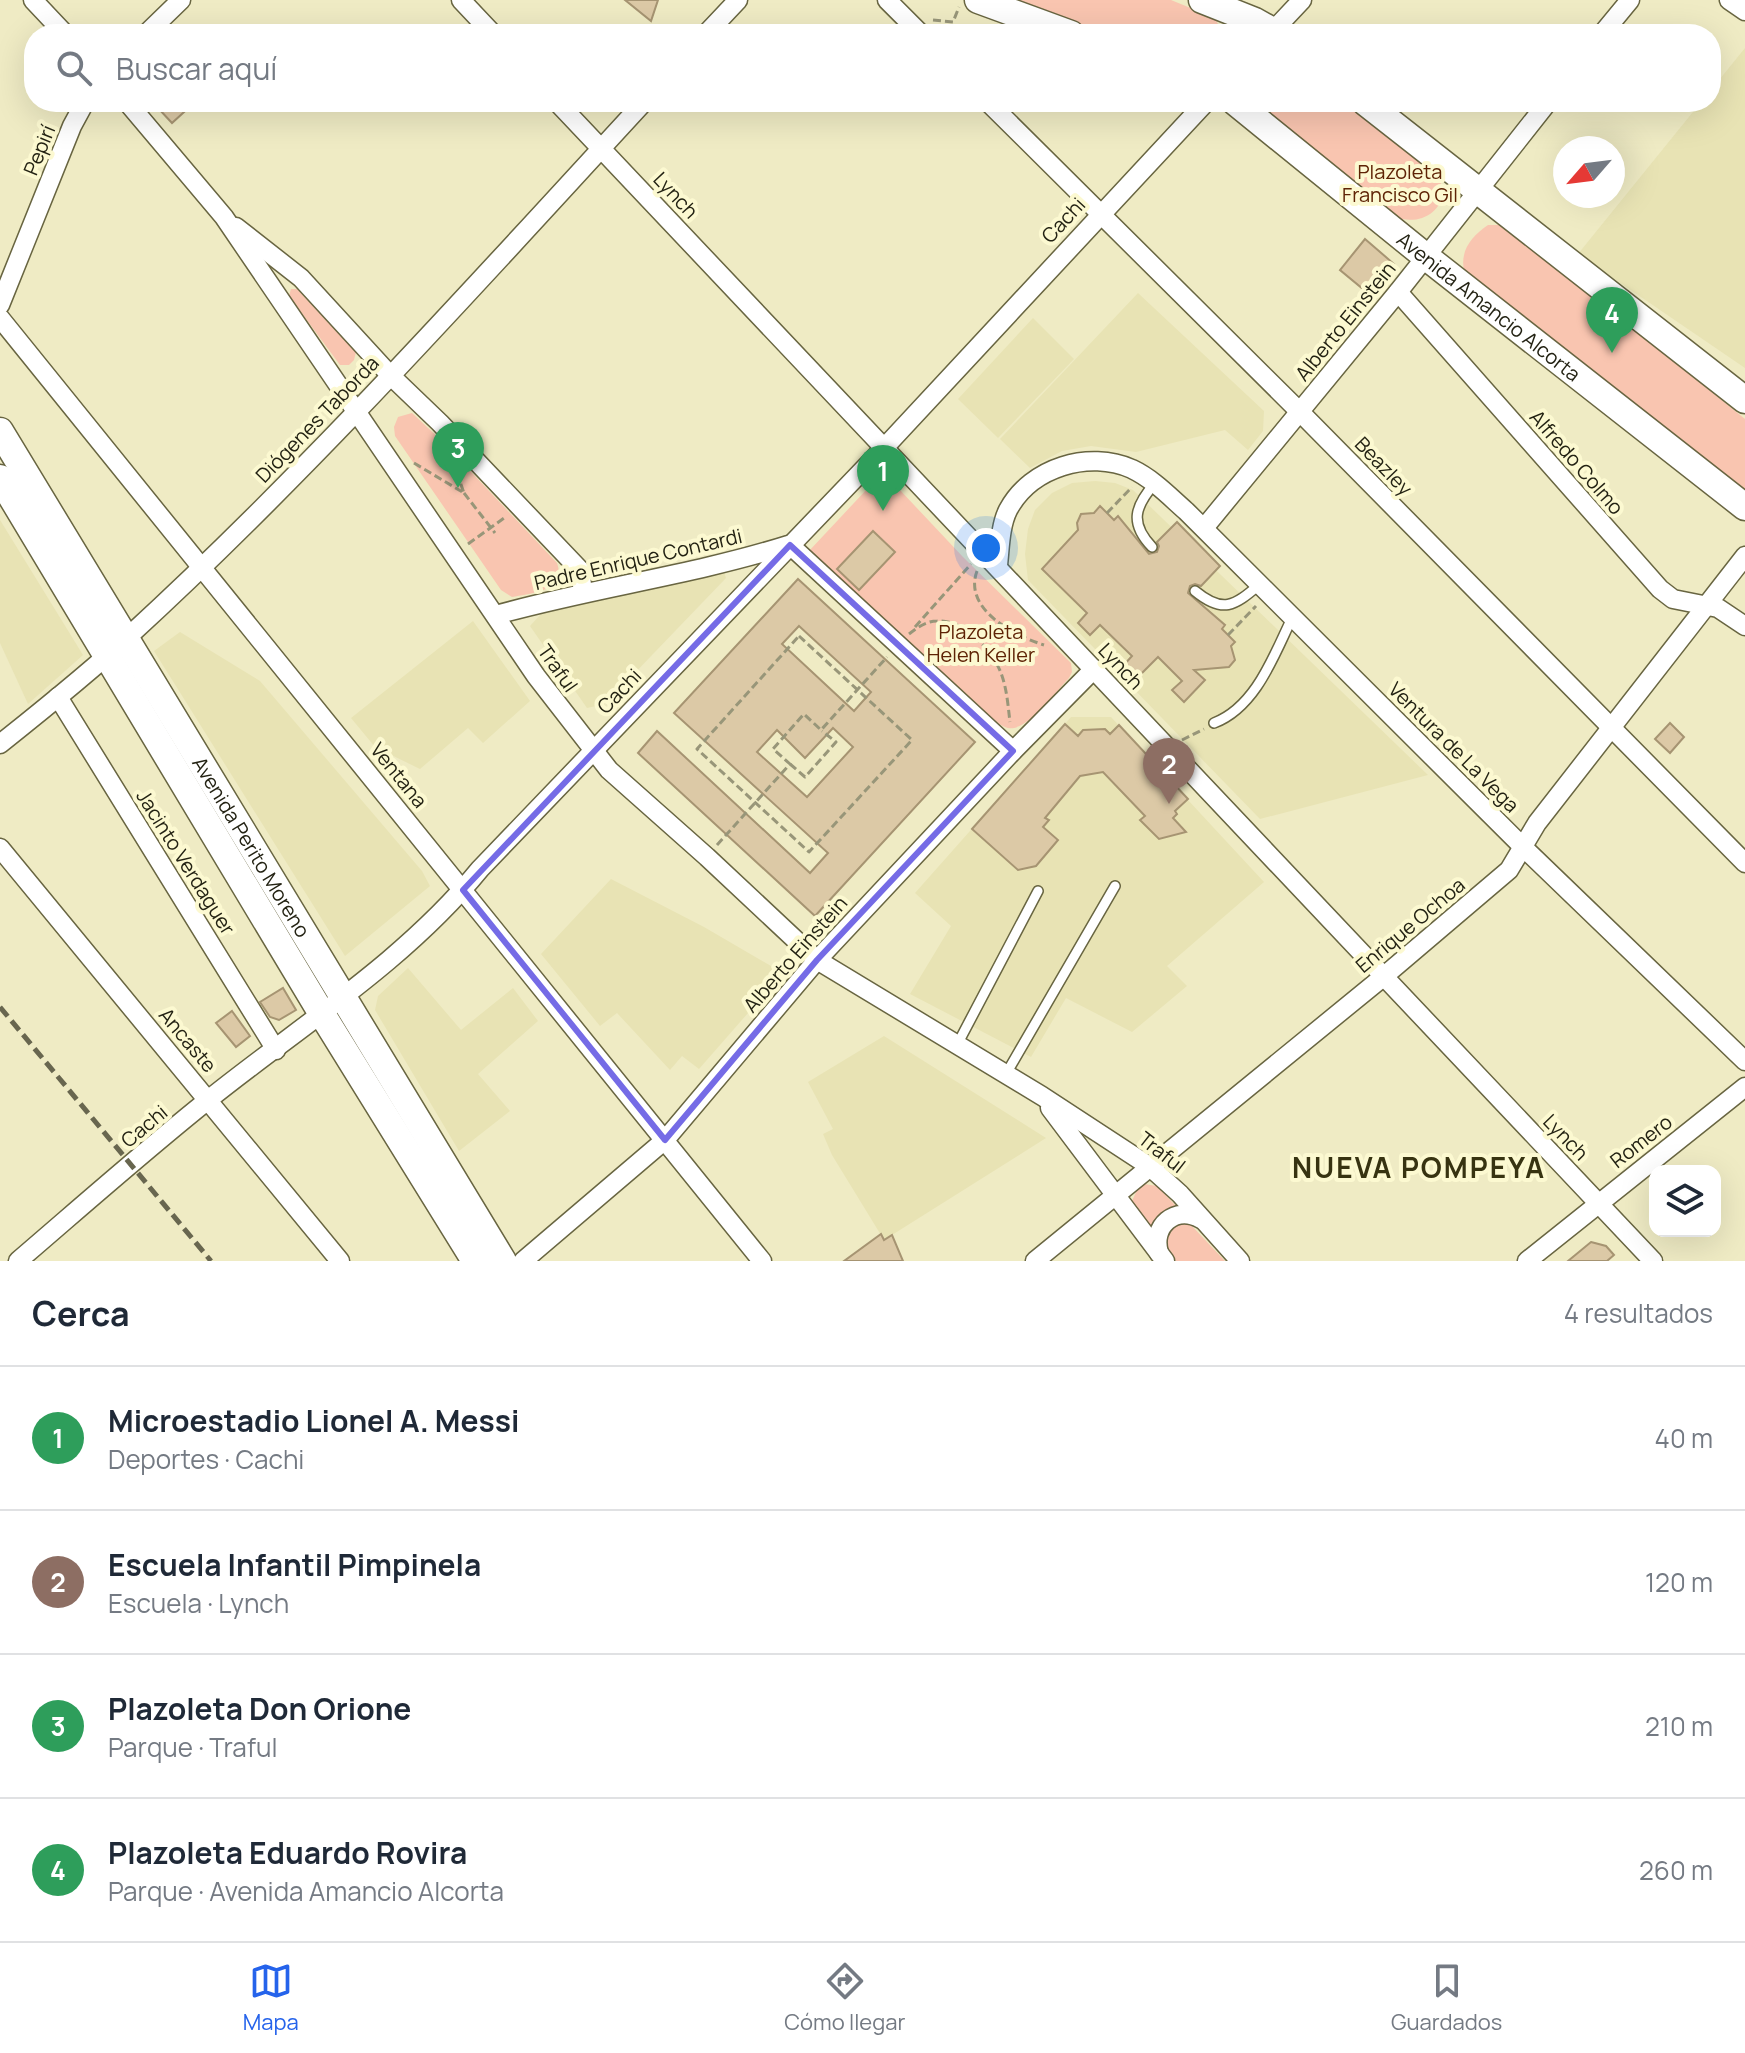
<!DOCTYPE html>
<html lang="es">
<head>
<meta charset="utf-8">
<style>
	:root { --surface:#fff; --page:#f2f2f3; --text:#1f2937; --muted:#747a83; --line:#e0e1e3; --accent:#2563eb }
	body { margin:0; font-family:Manrope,sans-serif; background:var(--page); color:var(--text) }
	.controls { position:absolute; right:24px; bottom:24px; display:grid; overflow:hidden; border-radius:16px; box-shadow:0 8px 32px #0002 }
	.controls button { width:72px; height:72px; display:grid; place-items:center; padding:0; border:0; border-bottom:2px solid var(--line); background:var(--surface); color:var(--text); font:40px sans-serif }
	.compass { position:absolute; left:1553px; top:136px; width:72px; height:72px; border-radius:50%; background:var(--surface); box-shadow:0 8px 32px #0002; rotate:242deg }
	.you { position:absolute; left:986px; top:548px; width:28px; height:28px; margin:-20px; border:6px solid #fff; border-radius:50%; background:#1a73e8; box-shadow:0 0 0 12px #1a73e833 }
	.badge { display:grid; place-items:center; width:52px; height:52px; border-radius:50%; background:var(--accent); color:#fff; font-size:26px; font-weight:700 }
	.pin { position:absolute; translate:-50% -66px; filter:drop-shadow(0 2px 4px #0008) }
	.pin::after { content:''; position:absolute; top:42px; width:28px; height:24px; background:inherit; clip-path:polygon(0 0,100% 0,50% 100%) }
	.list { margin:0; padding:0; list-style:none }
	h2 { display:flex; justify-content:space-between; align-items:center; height:104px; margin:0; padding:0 32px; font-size:34px }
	h2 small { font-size:26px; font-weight:400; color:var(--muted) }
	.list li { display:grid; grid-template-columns:52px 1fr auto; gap:24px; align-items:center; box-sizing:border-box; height:144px; padding:0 32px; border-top:2px solid var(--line) }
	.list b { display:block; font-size:30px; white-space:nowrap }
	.list p { margin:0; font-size:26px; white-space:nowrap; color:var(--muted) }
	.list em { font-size:26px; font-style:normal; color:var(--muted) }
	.icon { flex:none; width:44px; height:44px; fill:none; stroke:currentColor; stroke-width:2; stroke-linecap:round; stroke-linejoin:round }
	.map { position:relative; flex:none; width:1745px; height:1261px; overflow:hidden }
	.search { position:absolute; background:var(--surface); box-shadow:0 8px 32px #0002; left:24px; right:24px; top:24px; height:88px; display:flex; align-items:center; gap:20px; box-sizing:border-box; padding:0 28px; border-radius:32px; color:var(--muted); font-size:30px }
	.sheet { height:680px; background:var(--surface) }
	nav { display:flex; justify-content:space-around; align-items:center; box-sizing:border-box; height:112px; border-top:2px solid var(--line); background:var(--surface); font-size:22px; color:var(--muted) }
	nav a { display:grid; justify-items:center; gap:4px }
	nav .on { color:var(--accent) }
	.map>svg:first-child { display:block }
	.built { fill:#e8e3b4 }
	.green { fill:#f9c5b0 }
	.building { fill:#dcc9a6; stroke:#a69472; stroke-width:2; fill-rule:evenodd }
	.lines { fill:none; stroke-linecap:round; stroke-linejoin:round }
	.lane-casing { stroke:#686541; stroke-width:12 }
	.street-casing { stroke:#686541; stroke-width:21 }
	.secondary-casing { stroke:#686541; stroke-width:29 }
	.path { stroke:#989679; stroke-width:3; stroke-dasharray:8 4; stroke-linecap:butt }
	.lane { stroke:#fff; stroke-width:9 }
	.street { stroke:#fff; stroke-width:18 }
	.secondary { stroke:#fff; stroke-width:26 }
	.rail { stroke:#68664f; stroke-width:5; stroke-dasharray:12 6; stroke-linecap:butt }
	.marked { fill:none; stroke:#756be6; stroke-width:6; stroke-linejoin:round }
	.labels { text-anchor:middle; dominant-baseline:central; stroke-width:8; stroke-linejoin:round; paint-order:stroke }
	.street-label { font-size:20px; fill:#242314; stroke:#fcf9d1 }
	.park-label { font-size:20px; fill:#5e2305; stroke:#fcf9d1 }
	.district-label { font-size:28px; font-weight:bold; letter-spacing:2px; fill:#373311; stroke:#fcf9d1 }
</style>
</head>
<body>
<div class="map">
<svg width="1745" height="1261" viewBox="0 0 1745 1261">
	<rect width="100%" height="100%" fill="#efebc4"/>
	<g class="built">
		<polygon points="1745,48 1745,368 1578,254 1701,102 1711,102 1711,90"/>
		<polygon points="1138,293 1264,411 1263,431 1248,450 1225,430 1136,452 1091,446 1062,451 1030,468 1000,439"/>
		<polygon points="1033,318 1074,359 998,438 958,399"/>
		<polygon points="1095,481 1115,483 1133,490 1428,775 1260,819 1028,580 1025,554 1028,529 1035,510 1052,493 1072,483"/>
		<polygon points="0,520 83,655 28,704 0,643"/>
		<polygon points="724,572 726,578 605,704 587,708 530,626 541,614"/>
		<polygon points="473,621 530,701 483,743 468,728 420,769 375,747 351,718"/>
		<polygon points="180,632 260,681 422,871 430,886 345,956 154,651"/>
		<polygon points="1071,717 1111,717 1264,882 1167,966 1187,986 1132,1032 1066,998 1031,1057 910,994 951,926 915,893"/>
		<polygon points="611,879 704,927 783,973 699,1069 682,1056 670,1070 617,1013 600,1026 541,954"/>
		<polygon points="408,968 461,1030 513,988 538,1021 478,1074 510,1111 459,1151 375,1010 378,996"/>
		<polygon points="884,1036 1046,1138 884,1240 832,1155 823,1134 833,1129 808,1082"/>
	</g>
	<g class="green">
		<polygon points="998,0 1171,0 1215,18 1223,34 1088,34"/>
		<path d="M1261,102C1278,102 1336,98 1347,103C1358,109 1433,169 1438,177C1454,207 1420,229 1394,216L1266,114Z"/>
		<path d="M1488,225H1501L1515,232L1745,419V491L1464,271C1460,250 1471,237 1488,225Z"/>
		<polygon points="291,289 297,289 356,352 354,360 349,365 340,365 289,296"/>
		<path d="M412,413L442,441L557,563C567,591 531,593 512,597L501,590L395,436L394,427L398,417Z"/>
		<path d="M883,472L963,557L1071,663L1072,672L1069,678C1056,691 1025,736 1005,727C999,725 994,719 989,716L809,551Z"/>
		<polygon points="1144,1184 1157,1186 1176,1206 1163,1213 1151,1230 1132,1201 1137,1190"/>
		<polygon points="1181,1221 1191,1225 1225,1261 1176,1261 1166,1249 1163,1236 1170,1226"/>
	</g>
	<g class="building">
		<polygon points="625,0 658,0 651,21"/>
		<polygon points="164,102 195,102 172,123 158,108"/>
		<polygon points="1365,239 1394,264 1369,294 1340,270"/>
		<polygon points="1100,506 1114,520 1118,516 1149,554 1157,552 1159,546 1157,542 1177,522 1220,566 1201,586 1195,584 1190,586 1188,593 1225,625 1222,629 1235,642 1231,646 1235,660 1229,667 1194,670 1205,680 1184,702 1172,690 1182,681 1158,657 1135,680 1122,667 1132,656 1100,625 1090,635 1078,623 1087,613 1042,569 1078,530 1077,523 1081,514 1094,513"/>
		<polygon points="873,531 895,552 859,590 837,569"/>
		<path d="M798,579L975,742L815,916L638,753L657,731L810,873L828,853L674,713ZM799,626L871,692L854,711L782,644ZM833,728L853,747L807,797L757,752L777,730L805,758Z"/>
		<polygon points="1670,723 1684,737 1670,753 1655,739"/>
		<polygon points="1065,724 1078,736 1083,730 1105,729 1110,734 1119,725 1188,799 1175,811 1177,814 1173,818 1186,832 1159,839 1140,820 1145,816 1103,772 1080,776 1045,818 1049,820 1043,827 1058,840 1036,866 1018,870 972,829"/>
		<polygon points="283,988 296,1010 279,1020 270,1017 260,1002"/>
		<polygon points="232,1011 250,1036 236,1047 216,1023"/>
		<polygon points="881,1234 884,1240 892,1235 903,1261 844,1261"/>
		<polygon points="1591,1242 1606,1246 1614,1255 1607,1261 1568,1261"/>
	</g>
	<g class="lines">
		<g class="lane-casing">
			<g id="lane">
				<path d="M1152,547C1129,523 1135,506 1155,483"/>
				<path d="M1195,591C1223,614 1234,606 1259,585"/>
				<path d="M1214,723C1256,707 1274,655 1292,618"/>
				<polyline points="957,1045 1038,891"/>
				<polyline points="1006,1074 1115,886"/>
			</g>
		</g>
		<g class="street-casing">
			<g id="street">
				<polyline points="33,0 65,34"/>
				<polyline points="461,0 493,34"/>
				<polyline points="887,0 921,34"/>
				<polyline points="1729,0 1745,11"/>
				<polyline points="146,34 181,0"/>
				<polyline points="706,34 738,0"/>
				<polyline points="1270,34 1302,0"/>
				<polyline points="1602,34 1630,0"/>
				<polyline points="127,102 224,217 536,676 609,770 707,857 817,960 1042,1096 1149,1166 1180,1194 1240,1261"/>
				<polyline points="557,102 1653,1261"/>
				<polyline points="988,102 1300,412 1745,863"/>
				<polyline points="236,227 301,278 390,375 440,423 580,570 583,592"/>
				<polyline points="1398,292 1660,589 1673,599 1718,608 1745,626"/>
				<polyline points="0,305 72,126 85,102"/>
				<polyline points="0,318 762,1261"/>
				<polyline points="1204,528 1398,292 1548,102"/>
				<polyline points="790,545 1013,751"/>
				<path d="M998,565C1000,548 1000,526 1008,510C1031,467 1089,450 1132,469C1153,479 1169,496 1186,511L1524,848L1745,1061"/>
				<path d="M496,615C592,588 693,575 788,545"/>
				<polyline points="58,697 276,1050"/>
				<path d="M0,744C44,709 89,673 130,635C312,468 477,283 644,102"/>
				<polyline points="0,848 340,1261"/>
				<polyline points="1050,1108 1165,1261"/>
				<path d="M1159,1253C1151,1226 1175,1205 1201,1219"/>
				<path d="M18,1261C81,1207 143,1152 208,1100C300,1026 404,962 480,869L884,448L1206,102"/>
				<polyline points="523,1261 665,1140 817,960 1013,751 1094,669"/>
				<polyline points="1035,1261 1383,977 1509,870 1537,823 1745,556"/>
				<polyline points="1527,1261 1745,1087"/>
			</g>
		</g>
		<g class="secondary-casing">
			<g id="secondary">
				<polyline points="978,0 1071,34"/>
				<polyline points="1202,0 1255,21 1278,34"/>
				<path id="s1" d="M1235,102L1425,256L1745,507"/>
				<polyline points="1365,102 1745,400"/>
				<path id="s2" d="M0,431L503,1261"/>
				<polyline points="0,478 322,1014 475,1261"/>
			</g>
		</g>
		<g class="path">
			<polyline points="933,20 953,22 959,7"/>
			<polyline points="414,463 464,493 454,465"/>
			<polyline points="464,493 495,533"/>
			<polyline points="1107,513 1132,487"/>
			<polyline points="468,544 507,516"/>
			<path d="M977,571C963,609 1013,635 1044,645"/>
			<polyline points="915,627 971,564"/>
			<path d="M909,634C917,628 926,621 937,621C964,619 992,650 1001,673C1007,689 1008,706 1010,722"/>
			<polyline points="1228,635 1256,606"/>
			<polygon points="799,636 912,740 809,852 697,749"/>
			<polyline points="1182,740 1204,729"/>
			<polyline points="790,764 805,777 836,742 822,731"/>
			<polyline points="717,845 790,764 773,749 804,714 821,730 887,657"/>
		</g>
		<use href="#lane" class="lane"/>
		<use href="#street" class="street"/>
		<use href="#secondary" class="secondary"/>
		<polyline class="rail" points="0,1007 211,1261"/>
	</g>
	<path class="marked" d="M790,545L1013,751L817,960L665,1140L463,890Z"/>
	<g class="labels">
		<g class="street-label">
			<text transform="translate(39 150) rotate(-68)">Pepirí</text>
			<text transform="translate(676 195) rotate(47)">Lynch</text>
			<text transform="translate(1063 220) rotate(-47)">Cachi</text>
			<text stroke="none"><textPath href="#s1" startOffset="326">Avenida Amancio Alcorta</textPath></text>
			<text transform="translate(1345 321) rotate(-51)">Alberto Einstein</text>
			<text transform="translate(317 419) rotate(-46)">Diógenes Taborda</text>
			<text transform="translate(1577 462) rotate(49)">Alfredo Colmo</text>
			<text transform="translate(1384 466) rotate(46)">Beazley</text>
			<text transform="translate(638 559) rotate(-13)">Padre Enrique Contardi</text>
			<text transform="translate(1121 666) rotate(47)">Lynch</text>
			<text transform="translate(558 668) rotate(55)">Traful</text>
			<text transform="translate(619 691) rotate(-46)">Cachi</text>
			<text transform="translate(1454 747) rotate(45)">Ventura de La Vega</text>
			<text transform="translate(399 775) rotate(51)">Ventana</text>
			<text stroke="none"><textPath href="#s2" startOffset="486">Avenida Perito Moreno</textPath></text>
			<text transform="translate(186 862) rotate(58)">Jacinto Verdaguer</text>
			<text transform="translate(1410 925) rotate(-40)">Enrique Ochoa</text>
			<text transform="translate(795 954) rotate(-49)">Alberto Einstein</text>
			<text transform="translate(188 1040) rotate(50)">Ancaste</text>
			<text transform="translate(144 1126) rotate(-40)">Cachi</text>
			<text transform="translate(1566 1137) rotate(46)">Lynch</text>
			<text transform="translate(1641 1141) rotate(-38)">Romero</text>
			<text transform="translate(1162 1152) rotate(38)">Traful</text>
		</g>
		<g class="park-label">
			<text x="1400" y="171">Plazoleta<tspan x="1400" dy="23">Francisco Gil</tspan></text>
			<text x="981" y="631">Plazoleta<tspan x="981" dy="23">Helen Keller</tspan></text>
		</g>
		<g class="district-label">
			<text x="1419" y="1167">NUEVA POMPEYA</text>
		</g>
	</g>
</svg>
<div class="controls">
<button><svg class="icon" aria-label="layers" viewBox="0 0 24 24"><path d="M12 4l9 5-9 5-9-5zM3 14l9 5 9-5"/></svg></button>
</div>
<svg class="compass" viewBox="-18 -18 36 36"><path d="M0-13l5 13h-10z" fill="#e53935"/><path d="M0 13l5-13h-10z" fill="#747a83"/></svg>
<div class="you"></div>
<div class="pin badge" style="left:883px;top:511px;background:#2e9e5b">1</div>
<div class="pin badge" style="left:1169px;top:804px;background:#8d6e63">2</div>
<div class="pin badge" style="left:458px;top:488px;background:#2e9e5b">3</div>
<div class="pin badge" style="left:1612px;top:353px;background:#2e9e5b">4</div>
<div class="search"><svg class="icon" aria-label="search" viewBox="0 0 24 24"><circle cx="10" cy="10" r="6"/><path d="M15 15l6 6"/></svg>Buscar aquí</div>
</div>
<section class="sheet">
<h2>Cerca<small>4 resultados</small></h2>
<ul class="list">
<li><span class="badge" style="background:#2e9e5b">1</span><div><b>Microestadio Lionel A. Messi</b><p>Deportes · Cachi</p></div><em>40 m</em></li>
<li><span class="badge" style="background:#8d6e63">2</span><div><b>Escuela Infantil Pimpinela</b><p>Escuela · Lynch</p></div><em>120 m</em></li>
<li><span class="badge" style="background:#2e9e5b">3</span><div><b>Plazoleta Don Orione</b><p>Parque · Traful</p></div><em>210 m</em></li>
<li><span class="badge" style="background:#2e9e5b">4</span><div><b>Plazoleta Eduardo Rovira</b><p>Parque · Avenida Amancio Alcorta</p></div><em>260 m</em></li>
</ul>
</section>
<nav>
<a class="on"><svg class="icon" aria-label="map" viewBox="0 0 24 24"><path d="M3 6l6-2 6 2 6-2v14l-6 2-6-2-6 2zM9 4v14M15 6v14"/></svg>Mapa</a>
<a><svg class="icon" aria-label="directions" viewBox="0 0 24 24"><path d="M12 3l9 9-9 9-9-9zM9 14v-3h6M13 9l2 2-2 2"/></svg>Cómo llegar</a>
<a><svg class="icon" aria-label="saved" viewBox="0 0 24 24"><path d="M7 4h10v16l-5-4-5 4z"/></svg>Guardados</a>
</nav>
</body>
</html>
